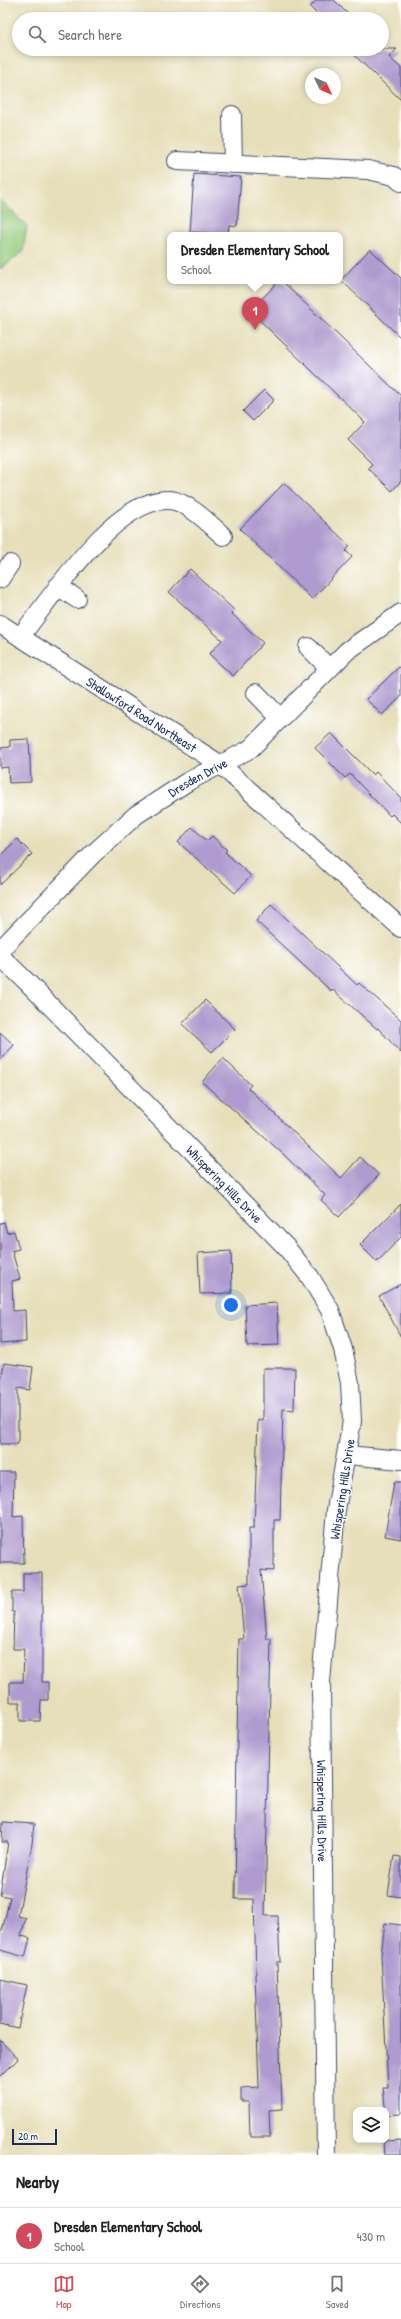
<!DOCTYPE html>
<html lang="en">
<head>
<meta charset="utf-8">
<style>
	:root { --surface:#fff; --page:#f6f6f6; --text:#222; --muted:#767676; --line:#e0e0e0; --accent:#d1495b }
	body { margin:0; font-family:"Patrick Hand",sans-serif; background:var(--page); color:var(--text) }
	.controls { position:absolute; right:12px; bottom:12px; display:grid; overflow:hidden; border-radius:8px; box-shadow:0 2px 6px #0003 }
	.controls button { width:36px; height:36px; display:grid; place-items:center; padding:0; border:0; border-bottom:1px solid var(--line); background:var(--surface); color:var(--text); font:20px sans-serif }
	.compass { position:absolute; left:305px; top:68px; width:36px; height:36px; border-radius:50%; background:var(--surface); box-shadow:0 2px 6px #0003; rotate:134deg }
	.scale { position:absolute; left:12px; bottom:10px; width:45px; box-sizing:border-box; padding-left:4px; border:2px solid #1b2f5e; border-top:0; font-size:11px; line-height:14px; white-space:nowrap; color:#1b2f5e; -webkit-text-stroke:3px #fff; paint-order:stroke }
	.you { position:absolute; left:231px; top:1305px; width:14px; height:14px; margin:-10px; border:3px solid #fff; border-radius:50%; background:#1a73e8; box-shadow:0 0 0 6px #1a73e833 }
	.badge { display:grid; place-items:center; width:26px; height:26px; border-radius:50%; background:var(--accent); color:#fff; font-size:13px; font-weight:700 }
	.pin { position:absolute; translate:-50% -33px; filter:drop-shadow(0 1px 2px #0008) }
	.pin::after { content:''; position:absolute; top:21px; width:14px; height:12px; background:inherit; clip-path:polygon(0 0,100% 0,50% 100%) }
	.popup { position:absolute; left:167px; top:232px; width:176px; height:52px; box-sizing:border-box; display:grid; place-content:center; border-radius:8px; background:var(--surface); filter:drop-shadow(0 1px 3px #0005); font-size:13px; white-space:nowrap; color:var(--muted) }
	.popup b { font-size:15px; color:var(--text) }
	.popup::after { content:''; position:absolute; left:50%; top:100%; margin-left:-8px; border:8px solid transparent; border-top-color:var(--surface) }
	.list { margin:0; padding:0; list-style:none }
	h2 { display:flex; justify-content:space-between; align-items:center; height:52px; margin:0; padding:0 16px; font-size:17px }
	h2 small { font-size:13px; font-weight:400; color:var(--muted) }
	.list li { display:grid; grid-template-columns:26px 1fr auto; gap:12px; align-items:center; box-sizing:border-box; height:56px; padding:0 16px; border-top:1px solid var(--line) }
	.list b { display:block; font-size:15px; white-space:nowrap }
	.list p { margin:0; font-size:13px; white-space:nowrap; color:var(--muted) }
	.list em { font-size:13px; font-style:normal; color:var(--muted) }
	.icon { flex:none; width:22px; height:22px; fill:none; stroke:currentColor; stroke-width:2; stroke-linecap:round; stroke-linejoin:round }
	.map { position:relative; flex:none; width:401px; height:2155px; overflow:hidden }
	.search { position:absolute; background:var(--surface); box-shadow:0 2px 6px #0003; left:12px; right:12px; top:12px; height:44px; display:flex; align-items:center; gap:10px; box-sizing:border-box; padding:0 14px; border-radius:22px; color:var(--muted); font-size:15px }
	.sheet { height:108px; background:var(--surface) }
	nav { display:flex; justify-content:space-around; align-items:center; box-sizing:border-box; height:56px; border-top:1px solid var(--line); background:var(--surface); font-size:11px; color:var(--muted) }
	nav a { display:grid; justify-items:center; gap:2px }
	nav .on { color:var(--accent) }
	.map>svg:first-child { display:block }
	.green { fill:#95ca7b; stroke:#587c6c }
	.building { fill:#af9bcf }
	.lines { fill:none; stroke-linecap:round; stroke-linejoin:round }
	.minor-casing { stroke:#3a496c; stroke-width:20 }
	.minor { stroke:#fff; stroke-width:18 }
	.labels { text-anchor:middle; dominant-baseline:central; stroke-width:3; stroke-linejoin:round; paint-order:stroke }
	.street-label { font-size:13px; fill:#1b2f5e; stroke:#fff }
</style>
</head>
<body>
<div class="map">
<svg width="401" height="2155" viewBox="0 0 401 2155">
	<rect width="100%" height="100%" fill="#fff"/>
	<filter id="ink" filterUnits="userSpaceOnUse"><feTurbulence type="fractalNoise" baseFrequency=".025" numOctaves="2"/><feDisplacementMap in="SourceGraphic" scale="8" xChannelSelector="R" yChannelSelector="G"/><feConvolveMatrix kernelMatrix="1 2 1 2 8 2 1 2 1" color-interpolation-filters="sRGB"/></filter>
	<filter id="wash" filterUnits="userSpaceOnUse"><feTurbulence type="fractalNoise" baseFrequency=".012" numOctaves="4" result="noise"/><feDisplacementMap in="SourceGraphic" scale="16" xChannelSelector="R" yChannelSelector="G"/><feGaussianBlur stdDeviation="0.9" result="paint"/><feColorMatrix in="noise" values="0 0 0 0 0 0 0 0 0 0 0 0 0 0 0 0 0 1.4 0 .05"/><feComposite in="paint" operator="in"/></filter>
	<g filter="url(#wash)">
		<rect width="100%" height="100%" fill="#e7dfb9"/>
		<polygon class="green" points="0,200 27,226 23,252 0,269"/>
		<g id="blocks">
			<g class="building">
				<polygon points="317,0 334,0 353,19 322,19 310,7"/>
				<polygon points="348,49 397,49 389,57 401,68 401,100"/>
				<polygon points="194,174 241,177 237,226 229,225 228,234 190,232"/>
				<polygon points="370,249 401,278 401,338 341,280"/>
				<polygon points="279,281 282,281 401,396 401,481 392,491 368,468 372,464 348,440 365,422 250,311"/>
				<polygon points="264,390 274,400 253,421 243,411"/>
				<polygon points="284,483 350,546 346,551 352,557 312,599 240,529"/>
				<polygon points="190,569 234,610 231,613 263,643 233,676 209,654 222,640 169,592"/>
				<polygon points="401,665 401,697 382,715 366,699"/>
				<polygon points="331,733 373,775 376,772 401,798 401,823 392,814 390,816 350,774 345,778 315,748"/>
				<polygon points="29,739 31,782 9,783 8,767 0,768 0,748 10,747 10,740"/>
				<polygon points="192,827 207,841 212,836 227,850 225,852 251,876 235,893 178,842"/>
				<polygon points="17,839 32,854 0,885 0,856"/>
				<polygon points="271,904 357,985 359,983 401,1020 401,1053 378,1028 377,1029 332,989 331,991 256,921"/>
				<polygon points="205,1000 235,1029 212,1052 182,1024"/>
				<polygon points="0,1032 14,1045 0,1060"/>
				<polygon points="223,1058 251,1085 248,1088 341,1178 360,1157 379,1175 339,1217 321,1200 325,1195 282,1153 202,1082"/>
				<polygon points="401,1204 401,1237 377,1262 360,1245"/>
				<polygon points="4,1222 7,1233 14,1231 19,1249 12,1251 20,1279 12,1281 13,1311 25,1310 26,1342 0,1344 0,1223"/>
				<polygon points="231,1251 232,1293 200,1294 198,1253"/>
				<polygon points="401,1284 401,1337 379,1296"/>
				<polygon points="277,1303 279,1345 247,1346 245,1305"/>
				<polygon points="4,1363 33,1367 30,1390 18,1388 18,1444 0,1444 0,1388"/>
				<polygon points="263,1368 295,1368 294,1410 283,1409 280,1520 274,1520 274,1571 261,1570 267,1639 271,1639 265,1916 278,1916 280,1962 277,1962 282,2109 269,2110 270,2137 250,2137 249,2102 241,2102 241,2088 259,2087 255,1974 256,1974 254,1899 235,1899 237,1736 239,1639 244,1639 239,1585 249,1584 249,1528 254,1528 258,1420 263,1420"/>
				<polygon points="0,1472 14,1472 13,1517 23,1516 24,1563 0,1563"/>
				<polygon points="394,1482 401,1482 401,1539 385,1536"/>
				<polygon points="23,1573 42,1573 42,1682 48,1682 48,1700 41,1700 40,1721 20,1721 20,1702 10,1702 10,1682 23,1682 24,1649 13,1649 14,1612 12,1612 12,1592 23,1592"/>
				<polygon points="3,1822 34,1824 32,1844 18,1916 26,1918 21,1936 30,1938 25,1957 0,1950 0,1931 2,1931 10,1897 0,1895 8,1842 2,1842"/>
				<polygon points="394,1856 401,1857 401,1897 388,1895"/>
				<polygon points="385,1923 401,1925 401,2114 386,2115 383,2088 388,2088 381,1955"/>
				<polygon points="0,1979 27,1985 18,2028 0,2024"/>
				<polygon points="0,2040 18,2059 0,2077"/>
				<polygon points="401,2140 401,2155 385,2155 384,2141"/>
			</g>
		</g>
	</g>
	<g filter="url(#ink)">
		<use href="#blocks" fill-opacity="0" stroke="#3a496c" stroke-width="1"/>
		<g class="lines">
			<g class="minor-casing">
				<g id="minor">
					<polyline points="232,115 233,164"/>
					<polyline points="177,161 368,170 394,176 401,182"/>
					<polyline points="0,579 10,564"/>
					<polyline points="58,586 77,599"/>
					<path id="s1" d="M0,624L221,765L401,928"/>
					<path d="M20,637C51,598 114,499 168,500C186,500 210,524 223,536"/>
					<polyline points="308,647 329,668"/>
					<polyline points="256,693 280,718"/>
					<path id="s2" d="M0,950L93,854L136,815L187,782L250,749L347,651L401,613"/>
					<path id="s3" d="M0,956L27,982L286,1247L310,1277L330,1310L343,1349L350,1383L352,1421L336,1510L321,1682L326,2155"/>
					<polyline points="347,1455 401,1460"/>
				</g>
			</g>
			<use href="#minor" class="minor"/>
		</g>
	</g>
	<g class="labels">
		<g class="street-label">
			<text stroke="none"><textPath href="#s1" startOffset="168">Shallowford Road Northeast</textPath></text>
			<text stroke="none"><textPath href="#s2" startOffset="264">Dresden Drive</textPath></text>
			<text stroke="none"><textPath href="#s3" startOffset="320">Whispering Hills Drive</textPath></text>
			<text transform="translate(342 1489) rotate(-81)">Whispering Hills Drive</text>
			<text stroke="none"><textPath href="#s3" startOffset="991">Whispering Hills Drive</textPath></text>
		</g>
	</g>
</svg>
<div class="controls">
<button><svg class="icon" aria-label="layers" viewBox="0 0 24 24"><path d="M12 4l9 5-9 5-9-5zM3 14l9 5 9-5"/></svg></button>
</div>
<svg class="compass" viewBox="-18 -18 36 36"><path d="M0-13l5 13h-10z" fill="#e53935"/><path d="M0 13l5-13h-10z" fill="#767676"/></svg>
<div class="scale">20 m</div>
<div class="you"></div>
<div class="pin badge" style="left:255px;top:330px">1</div>
<div class="popup"><b>Dresden Elementary School</b>School</div>
<div class="search"><svg class="icon" aria-label="search" viewBox="0 0 24 24"><circle cx="10" cy="10" r="6"/><path d="M15 15l6 6"/></svg>Search here</div>
</div>
<section class="sheet">
<h2>Nearby<small></small></h2>
<ul class="list">
<li><span class="badge">1</span><div><b>Dresden Elementary School</b><p>School</p></div><em>430 m</em></li>
</ul>
</section>
<nav>
<a class="on"><svg class="icon" aria-label="map" viewBox="0 0 24 24"><path d="M3 6l6-2 6 2 6-2v14l-6 2-6-2-6 2zM9 4v14M15 6v14"/></svg>Map</a>
<a><svg class="icon" aria-label="directions" viewBox="0 0 24 24"><path d="M12 3l9 9-9 9-9-9zM9 14v-3h6M13 9l2 2-2 2"/></svg>Directions</a>
<a><svg class="icon" aria-label="saved" viewBox="0 0 24 24"><path d="M7 4h10v16l-5-4-5 4z"/></svg>Saved</a>
</nav>
</body>
</html>
